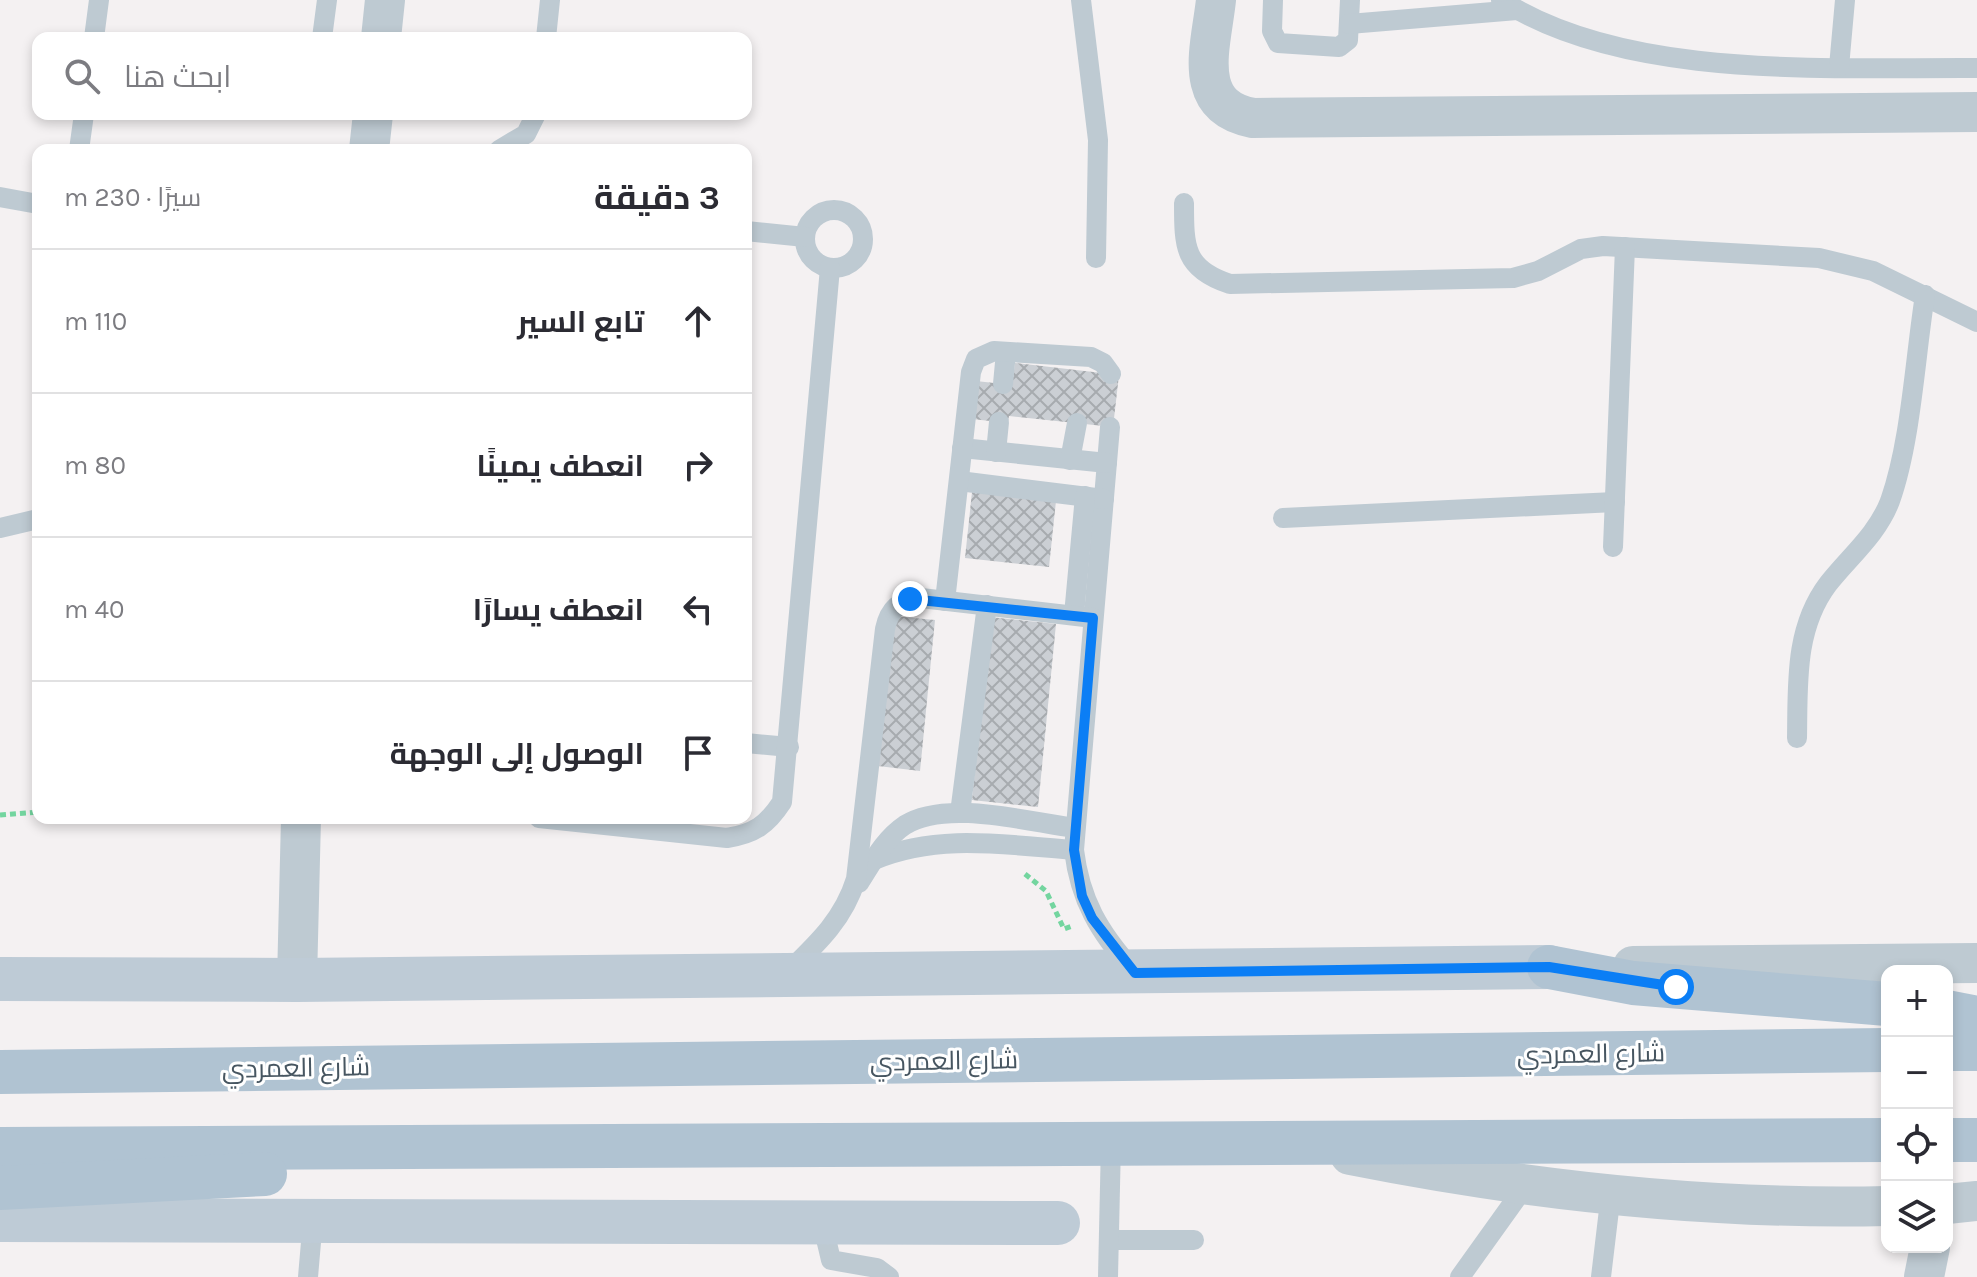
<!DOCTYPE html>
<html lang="ar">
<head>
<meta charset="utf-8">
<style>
	:root { --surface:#fff; --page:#f7f7f7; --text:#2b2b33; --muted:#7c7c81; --line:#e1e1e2 }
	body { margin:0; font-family:Karla,Cairo,sans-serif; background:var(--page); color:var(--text); direction:rtl }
	.controls { position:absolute; right:24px; bottom:24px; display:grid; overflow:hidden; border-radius:16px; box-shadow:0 4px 12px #0003 }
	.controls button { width:72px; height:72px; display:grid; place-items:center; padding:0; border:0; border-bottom:2px solid var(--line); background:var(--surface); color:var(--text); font:40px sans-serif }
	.stop { position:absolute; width:24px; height:24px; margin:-18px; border:6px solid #0b7ef5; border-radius:50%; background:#fff }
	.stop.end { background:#0b7ef5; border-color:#fff; box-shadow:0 2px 8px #0008 }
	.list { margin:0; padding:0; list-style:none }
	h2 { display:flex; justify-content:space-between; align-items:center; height:104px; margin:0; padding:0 32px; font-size:34px }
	h2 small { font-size:26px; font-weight:400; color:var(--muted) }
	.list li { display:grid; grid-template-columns:52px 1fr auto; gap:24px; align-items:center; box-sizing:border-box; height:144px; padding:0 32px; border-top:2px solid var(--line) }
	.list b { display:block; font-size:30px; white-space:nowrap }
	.list em { font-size:26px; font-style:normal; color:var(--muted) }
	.icon { flex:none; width:44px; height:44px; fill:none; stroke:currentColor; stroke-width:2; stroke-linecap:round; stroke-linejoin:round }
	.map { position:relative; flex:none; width:1977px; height:1277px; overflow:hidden; direction:ltr }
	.search { position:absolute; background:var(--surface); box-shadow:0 4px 12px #0003; left:32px; top:32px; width:720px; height:88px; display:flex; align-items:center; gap:20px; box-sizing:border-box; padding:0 28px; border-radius:16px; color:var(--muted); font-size:30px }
	.panel { position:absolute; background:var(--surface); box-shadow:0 4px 12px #0003; left:32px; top:144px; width:720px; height:680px; border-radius:16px; direction:rtl }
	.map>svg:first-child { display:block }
	.building { fill:url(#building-cross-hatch) }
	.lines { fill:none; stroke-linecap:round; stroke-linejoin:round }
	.path { stroke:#73d59f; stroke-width:5; stroke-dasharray:6 4; stroke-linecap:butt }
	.lane { stroke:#becad2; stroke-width:20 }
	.street { stroke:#becad2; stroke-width:40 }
	.secondary { stroke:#becbd6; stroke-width:44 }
	.primary { stroke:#b0c3d2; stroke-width:44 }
	.route { stroke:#0b7ef5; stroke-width:10 }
	.labels { text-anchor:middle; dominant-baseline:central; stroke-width:6; stroke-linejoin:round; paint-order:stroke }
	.street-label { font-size:26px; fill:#475661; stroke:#fff }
</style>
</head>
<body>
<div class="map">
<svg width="1977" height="1277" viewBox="0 0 1977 1277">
	<defs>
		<pattern id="building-cross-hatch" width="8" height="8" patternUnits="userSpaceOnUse" patternTransform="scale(2)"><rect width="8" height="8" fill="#cbcfd4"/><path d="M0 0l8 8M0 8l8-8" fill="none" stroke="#a7abaf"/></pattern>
	</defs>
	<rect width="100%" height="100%" fill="#f4f1f2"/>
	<g class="building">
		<polygon points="1015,363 1119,375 1113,427 1009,416 1008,423 972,419 976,381 1012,385"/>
		<polygon points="972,492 1056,501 1049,567 965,558"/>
		<polygon points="893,616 935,620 920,771 878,766"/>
		<polygon points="990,617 1056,624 1038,807 972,800"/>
	</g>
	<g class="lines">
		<g class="path">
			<polyline points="0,815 38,812"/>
			<polyline points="1025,874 1046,891 1064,929 1072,926"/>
		</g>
		<g class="lane">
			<polyline points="1081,0 1098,140 1096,258"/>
			<polyline points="1273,0 1272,31 1278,43 1339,47 1348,40 1350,0"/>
			<path d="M1501,0C1627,81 1831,67 1977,68"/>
			<polyline points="1349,24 1517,10"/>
			<polyline points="94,38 99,0"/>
			<polyline points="322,38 327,0"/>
			<polyline points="546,38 550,0"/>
			<polyline points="1839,67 1845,0"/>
			<polyline points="79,150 84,114"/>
			<polyline points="499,150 526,134 536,114"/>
			<polyline points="0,197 38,204"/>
			<path d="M1184,203C1184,247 1184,269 1230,284L1513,278L1538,271L1581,249L1603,246L1819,258L1873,271L1977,322"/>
			<circle cx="834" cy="239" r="29"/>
			<polyline points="746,231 805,237"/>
			<polyline points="1003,384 1006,352"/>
			<path d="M1110,427L1074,850C1080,900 1099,932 1133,970"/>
			<polyline points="962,448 1107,463"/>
			<polyline points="996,452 999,422"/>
			<polyline points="1070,460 1077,423"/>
			<polyline points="959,481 1104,499"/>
			<polyline points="1283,518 1615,502"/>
			<polyline points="0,528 38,519"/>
			<polyline points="1613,547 1625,247"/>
			<polyline points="945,601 971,372 976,359 994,351 1091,357 1103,363 1111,374"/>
			<polyline points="1074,615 1085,496"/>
			<path d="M1797,738C1798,685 1794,629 1828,584C1849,557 1877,535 1890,501C1911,442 1915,358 1925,295"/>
			<polyline points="746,743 789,747"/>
			<polyline points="960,813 987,605"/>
			<path d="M539,818L727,838C754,834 767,825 782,802L830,268"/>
			<path d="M874,860C938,833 1006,845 1074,850"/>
			<path d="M859,883C872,863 884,839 905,825C946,799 1028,822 1075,828"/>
			<path d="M790,970C819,942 844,918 856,879L885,629C889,609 901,599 921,598L1093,618"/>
			<polyline points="822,1222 831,1260 877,1268 889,1277"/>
			<polyline points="1110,1240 1194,1240"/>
			<polyline points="308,1277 313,1219"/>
			<polyline points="1108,1277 1111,1142"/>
			<polyline points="1460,1277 1528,1182"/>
			<polyline points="1601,1277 1611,1193"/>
		</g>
		<g class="street">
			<path d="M1216,0C1211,47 1190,106 1253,118L1977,112"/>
			<polyline points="381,38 385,0"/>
			<polyline points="369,150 373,114"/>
			<polyline points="1633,966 1977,963"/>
			<polyline points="297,980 301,818"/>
			<path d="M1350,1155C1526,1190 1708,1210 1887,1206"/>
			<polyline points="1947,1204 1977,1201"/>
			<polyline points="1924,1277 1930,1247"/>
		</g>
		<g class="secondary">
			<polyline points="0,979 297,980 1549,967"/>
			<polyline points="0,1220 1058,1223"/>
		</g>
		<g class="primary">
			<polyline points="1549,967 1633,983 1887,1004"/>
			<polyline points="1947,1012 1977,1018"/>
			<polyline points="1947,1049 1977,1049"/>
			<polyline points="0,1072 1887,1050"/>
			<polyline points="1947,1140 1977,1140"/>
			<polyline points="0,1149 1887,1140"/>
			<polyline points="0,1188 265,1174"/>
		</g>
	</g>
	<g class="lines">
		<polyline class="route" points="910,599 1093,618 1074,850 1082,896 1092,918 1135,973 1549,967 1676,987"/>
	</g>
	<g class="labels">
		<g class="street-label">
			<text transform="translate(1591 1054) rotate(-1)">شارع العمردي</text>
			<text transform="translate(944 1061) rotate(-1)">شارع العمردي</text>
			<text transform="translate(296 1068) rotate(-1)">شارع العمردي</text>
		</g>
	</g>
</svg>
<div class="controls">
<button>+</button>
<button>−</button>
<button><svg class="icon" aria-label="locate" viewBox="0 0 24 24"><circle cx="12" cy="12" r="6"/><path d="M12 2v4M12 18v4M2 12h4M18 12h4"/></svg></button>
<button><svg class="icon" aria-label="layers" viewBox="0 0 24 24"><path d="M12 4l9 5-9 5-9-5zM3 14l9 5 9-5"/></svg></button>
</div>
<div class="stop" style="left:1676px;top:987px"></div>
<div class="stop end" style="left:910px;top:599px"></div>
<div class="search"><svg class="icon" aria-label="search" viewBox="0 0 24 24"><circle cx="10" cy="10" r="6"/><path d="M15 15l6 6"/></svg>ابحث هنا</div>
<section class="panel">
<h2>3 دقيقة<small>سيرًا · 230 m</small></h2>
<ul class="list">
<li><svg class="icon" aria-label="ahead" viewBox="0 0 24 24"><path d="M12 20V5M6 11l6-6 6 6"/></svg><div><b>تابع السير</b></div><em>110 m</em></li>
<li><svg class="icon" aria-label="right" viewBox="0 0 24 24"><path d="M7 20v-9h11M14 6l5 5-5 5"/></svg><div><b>انعطف يمينًا</b></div><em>80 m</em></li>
<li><svg class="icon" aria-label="left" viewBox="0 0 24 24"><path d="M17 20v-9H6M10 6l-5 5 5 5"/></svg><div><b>انعطف يسارًا</b></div><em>40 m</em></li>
<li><svg class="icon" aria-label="arrive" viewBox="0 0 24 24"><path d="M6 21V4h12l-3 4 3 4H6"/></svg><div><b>الوصول إلى الوجهة</b></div></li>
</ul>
</section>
</div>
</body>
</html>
